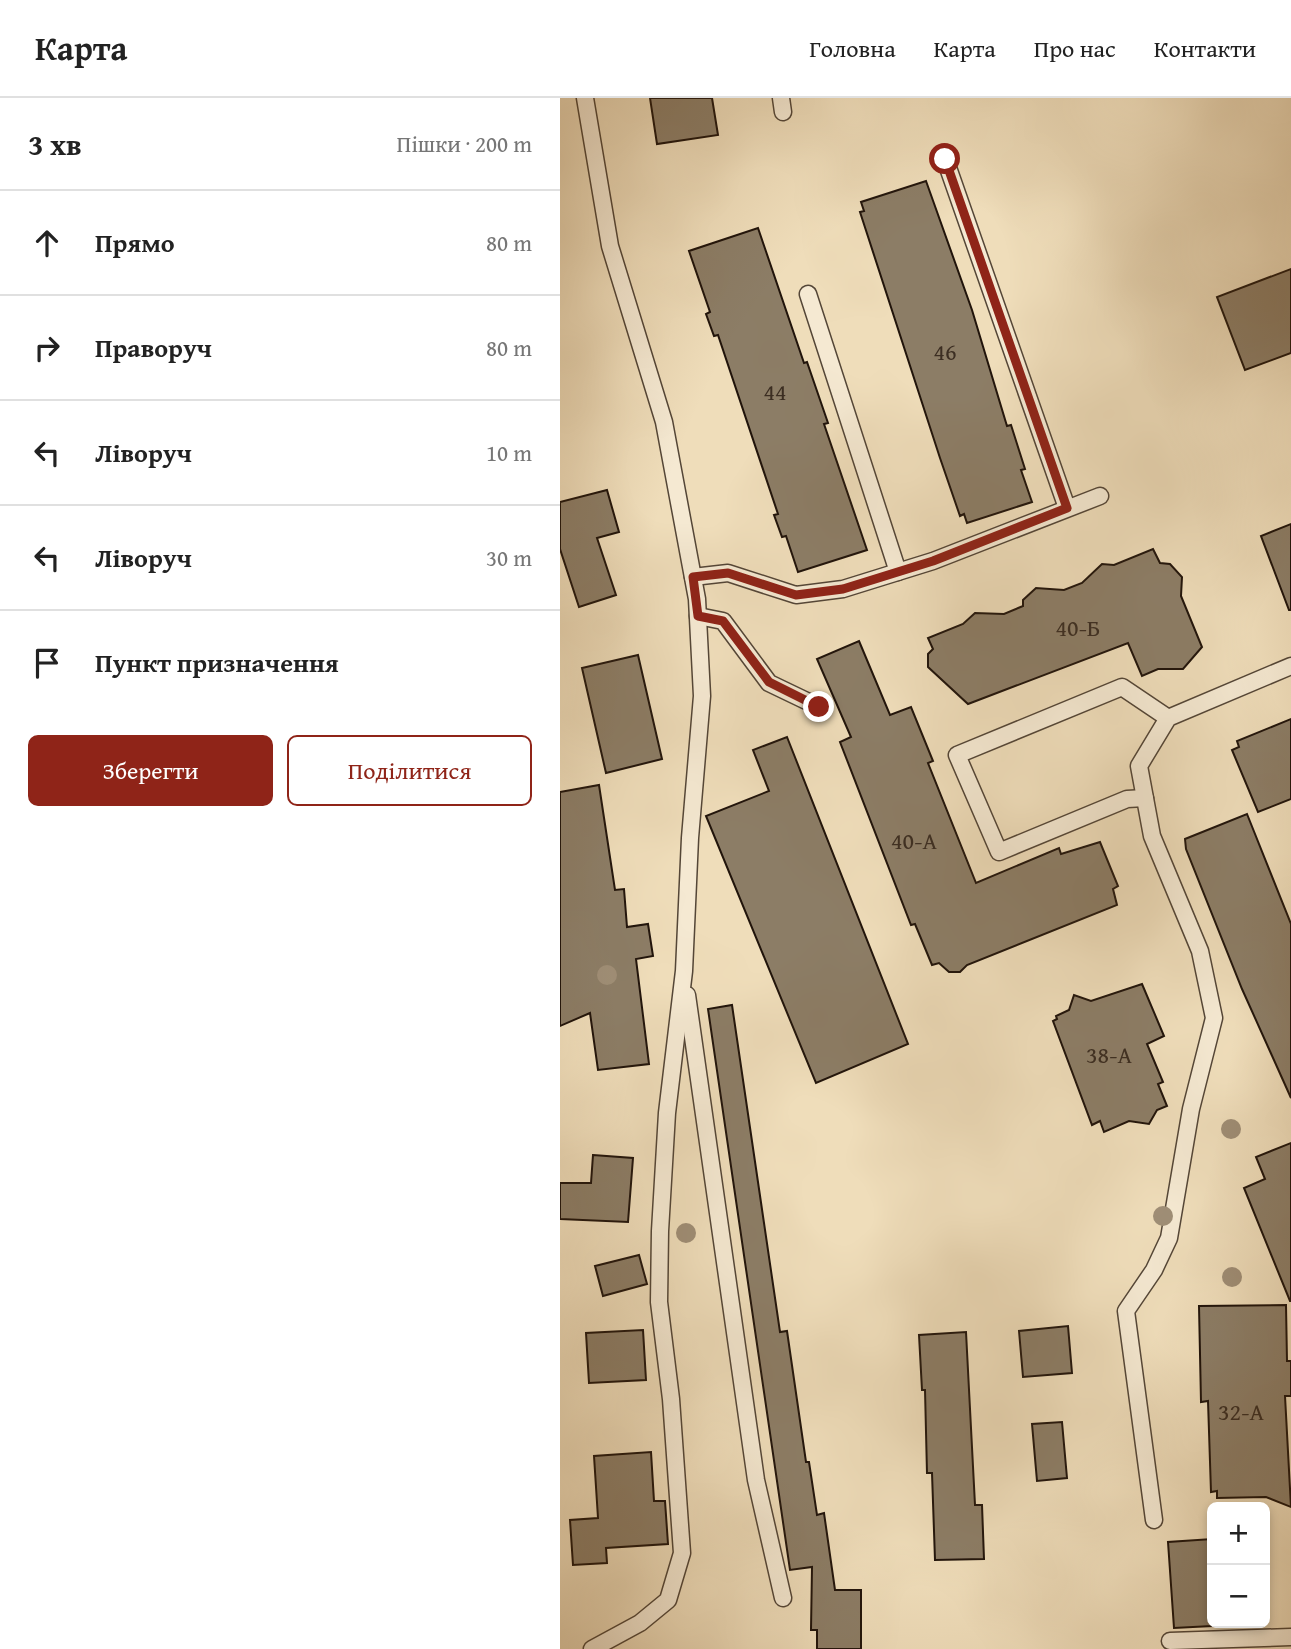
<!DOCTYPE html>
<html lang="uk">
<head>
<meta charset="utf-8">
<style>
	:root { --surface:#fff; --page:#f6f6f6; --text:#222; --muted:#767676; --line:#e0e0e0; --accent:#8f2418 }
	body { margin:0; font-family:"Gentium Book Plus",serif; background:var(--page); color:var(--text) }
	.controls { position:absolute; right:21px; bottom:21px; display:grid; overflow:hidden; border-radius:10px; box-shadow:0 4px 10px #0003 }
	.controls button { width:63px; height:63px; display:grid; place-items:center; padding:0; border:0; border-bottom:2px solid var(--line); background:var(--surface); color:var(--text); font:35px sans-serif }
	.stop { position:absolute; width:21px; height:21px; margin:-16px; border:5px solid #8f2418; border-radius:50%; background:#fff }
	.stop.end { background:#8f2418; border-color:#fff; box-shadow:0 2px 7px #0008 }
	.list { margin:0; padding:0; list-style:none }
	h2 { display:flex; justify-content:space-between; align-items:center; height:91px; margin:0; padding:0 28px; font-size:30px }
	h2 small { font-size:23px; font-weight:400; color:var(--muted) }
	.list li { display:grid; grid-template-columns:46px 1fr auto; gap:21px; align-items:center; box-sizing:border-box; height:105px; padding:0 28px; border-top:2px solid var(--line) }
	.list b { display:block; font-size:26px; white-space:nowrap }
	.list em { font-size:23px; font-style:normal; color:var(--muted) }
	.actions { display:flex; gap:14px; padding:21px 28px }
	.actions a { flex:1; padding:16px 0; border:2px solid var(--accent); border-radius:10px; text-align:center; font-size:24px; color:var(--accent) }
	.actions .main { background:var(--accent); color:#fff }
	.icon { flex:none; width:38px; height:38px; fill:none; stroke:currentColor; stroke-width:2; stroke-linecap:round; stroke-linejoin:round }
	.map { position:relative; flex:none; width:731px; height:1551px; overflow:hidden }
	header { display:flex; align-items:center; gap:42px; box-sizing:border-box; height:98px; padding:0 35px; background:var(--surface); border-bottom:2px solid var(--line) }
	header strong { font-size:33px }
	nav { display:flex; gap:38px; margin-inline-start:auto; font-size:24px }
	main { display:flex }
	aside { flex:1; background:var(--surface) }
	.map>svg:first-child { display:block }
	.building { fill:#8c7d66; stroke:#21140b; stroke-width:2 }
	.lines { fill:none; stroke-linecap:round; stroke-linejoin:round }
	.lane-casing { stroke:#544637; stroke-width:19 }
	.lane { stroke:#f5e9d2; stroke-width:16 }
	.tree { fill:#9f8e76 }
	.route { stroke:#8f2418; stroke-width:9 }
	.labels { text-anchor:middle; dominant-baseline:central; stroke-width:5; stroke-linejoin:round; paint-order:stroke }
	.number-label { font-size:24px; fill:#3c2e22 }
</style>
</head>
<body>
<header>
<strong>Карта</strong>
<nav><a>Головна</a><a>Карта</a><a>Про нас</a><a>Контакти</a></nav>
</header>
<main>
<aside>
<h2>3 хв<small>Пішки · 200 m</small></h2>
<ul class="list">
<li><svg class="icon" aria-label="ahead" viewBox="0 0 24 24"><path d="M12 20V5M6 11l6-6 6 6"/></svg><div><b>Прямо</b></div><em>80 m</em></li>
<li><svg class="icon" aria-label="right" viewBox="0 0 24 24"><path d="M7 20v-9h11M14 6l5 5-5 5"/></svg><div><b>Праворуч</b></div><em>80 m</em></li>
<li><svg class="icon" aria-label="left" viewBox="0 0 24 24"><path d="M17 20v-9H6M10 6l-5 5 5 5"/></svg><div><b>Ліворуч</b></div><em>10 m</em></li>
<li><svg class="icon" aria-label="left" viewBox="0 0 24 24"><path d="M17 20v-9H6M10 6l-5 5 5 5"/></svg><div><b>Ліворуч</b></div><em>30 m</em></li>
<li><svg class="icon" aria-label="arrive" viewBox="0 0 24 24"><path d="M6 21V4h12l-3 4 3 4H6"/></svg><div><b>Пункт призначення</b></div></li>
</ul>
<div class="actions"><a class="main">Зберегти</a><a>Поділитися</a></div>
</aside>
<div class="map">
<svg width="731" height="1551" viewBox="0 0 731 1551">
	<rect width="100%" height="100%" fill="#efddba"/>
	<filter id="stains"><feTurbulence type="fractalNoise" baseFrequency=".00286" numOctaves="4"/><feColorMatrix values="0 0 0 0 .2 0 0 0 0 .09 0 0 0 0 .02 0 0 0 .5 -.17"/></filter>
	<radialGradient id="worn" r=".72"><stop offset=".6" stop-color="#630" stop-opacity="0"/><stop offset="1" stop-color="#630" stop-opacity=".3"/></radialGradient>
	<g class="building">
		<polygon points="90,0 152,0 158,37 97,46"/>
		<polygon points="366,83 412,212 447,328 451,327 465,371 461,372 472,404 407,425 404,416 400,418 380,360 300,114 304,113 301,104"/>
		<polygon points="198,130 244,265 247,264 268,325 264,326 307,452 238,474 226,438 222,439 214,417 218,416 158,237 154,238 146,216 150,214 129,153"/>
		<polygon points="731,171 731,255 685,272 657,199"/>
		<polygon points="47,392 59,434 37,440 56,497 19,509 0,451 0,404"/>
		<polygon points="731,426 731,512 729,512 701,438"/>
		<polygon points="593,451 600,465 610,466 622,479 621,498 642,549 623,571 598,571 582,578 568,545 408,606 368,569 368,556 373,551 368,540 403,526 415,515 444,516 463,508 463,502 476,490 504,492 522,485 542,466 554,467"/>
		<polygon points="299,543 330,617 351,609 373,663 368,665 416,785 499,750 501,756 540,744 558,788 553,791 557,807 407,867 400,874 389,874 379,865 372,867 355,826 351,827 280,644 291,639 257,561"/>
		<polygon points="78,557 102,661 46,675 22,570"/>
		<polygon points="731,621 731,701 698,714 672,652 679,649 677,643"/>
		<polygon points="227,639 348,946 256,985 146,718 209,693 193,652"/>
		<polygon points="39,687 55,792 64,791 67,829 88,826 93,858 76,861 89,966 38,972 30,915 0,928 0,694"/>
		<polygon points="687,716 731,826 731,1000 682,891 626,751 625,741"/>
		<polygon points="582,886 604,938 587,946 603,984 598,986 607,1008 597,1012 589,1026 569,1023 544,1034 540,1023 532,1027 493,923 497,921 496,918 509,912 514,897 531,903"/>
		<polygon points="172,907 220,1234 227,1233 246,1364 249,1364 257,1417 264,1415 275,1492 301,1492 301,1551 257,1551 257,1532 251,1532 252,1469 230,1472 148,911"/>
		<polygon points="731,1045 731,1203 730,1203 684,1090 705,1081 696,1059"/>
		<polygon points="33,1057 73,1060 68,1124 0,1121 0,1085 31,1085"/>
		<polygon points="79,1157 87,1186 43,1198 35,1168"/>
		<polygon points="726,1207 727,1263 731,1263 731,1298 725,1298 731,1409 706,1399 657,1400 657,1393 651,1394 648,1303 641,1304 639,1208"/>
		<polygon points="508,1228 512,1275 463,1279 459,1233"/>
		<polygon points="83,1232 86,1282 29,1285 26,1235"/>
		<polygon points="406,1234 415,1407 422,1407 424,1461 375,1462 372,1375 367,1375 365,1292 362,1292 359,1237"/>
		<polygon points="502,1324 507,1380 477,1383 472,1326"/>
		<polygon points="91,1354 94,1403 105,1403 108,1446 46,1450 47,1465 13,1467 10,1422 38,1420 34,1358"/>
		<polygon points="652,1441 652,1528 614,1530 608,1444"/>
	</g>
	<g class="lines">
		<g class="lane-casing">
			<g id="lane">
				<polyline points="25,0 50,148 104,324 137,501 142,598 130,740 124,873 107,1015 100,1133 99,1204 111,1301 122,1455 108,1502 80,1525 32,1551"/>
				<polyline points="221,0 223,14"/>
				<polyline points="385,61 507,410"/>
				<polyline points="248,196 338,474"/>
				<polyline points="133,479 168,475 236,497 283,491 373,463 540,398"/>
				<polyline points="138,518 163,523 209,585 259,609"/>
				<polyline points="585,700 567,701 439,754 397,657 562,589 608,620"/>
				<polyline points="127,897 196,1382 223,1500"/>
				<polyline points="594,1422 566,1213 594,1172 609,1140 631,1011 654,920 640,853 592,738 579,668 608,620 731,568"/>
				<polyline points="610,1543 731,1539"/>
			</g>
		</g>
		<use href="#lane" class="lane"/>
	</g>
	<g class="tree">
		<circle cx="47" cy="877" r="10"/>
		<circle cx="671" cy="1031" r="10"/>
		<circle cx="603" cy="1118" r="10"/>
		<circle cx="126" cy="1135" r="10"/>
		<circle cx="672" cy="1179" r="10"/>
	</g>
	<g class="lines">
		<polyline class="route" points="259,609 209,584 163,523 138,518 133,479 168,475 236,497 283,491 373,463 507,410 385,61"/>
	</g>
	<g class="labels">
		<g class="number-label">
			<text x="385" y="253">46</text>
			<text x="215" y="293">44</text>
			<text x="518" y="529">40-Б</text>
			<text x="354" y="742">40-А</text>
			<text x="549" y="956">38-А</text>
			<text x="681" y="1313">32-А</text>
		</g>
	</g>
	<rect width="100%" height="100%" filter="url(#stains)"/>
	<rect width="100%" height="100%" fill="url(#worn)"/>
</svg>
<div class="controls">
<button>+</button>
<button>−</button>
</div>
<div class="stop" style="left:385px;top:61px"></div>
<div class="stop end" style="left:259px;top:609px"></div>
</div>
</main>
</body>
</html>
